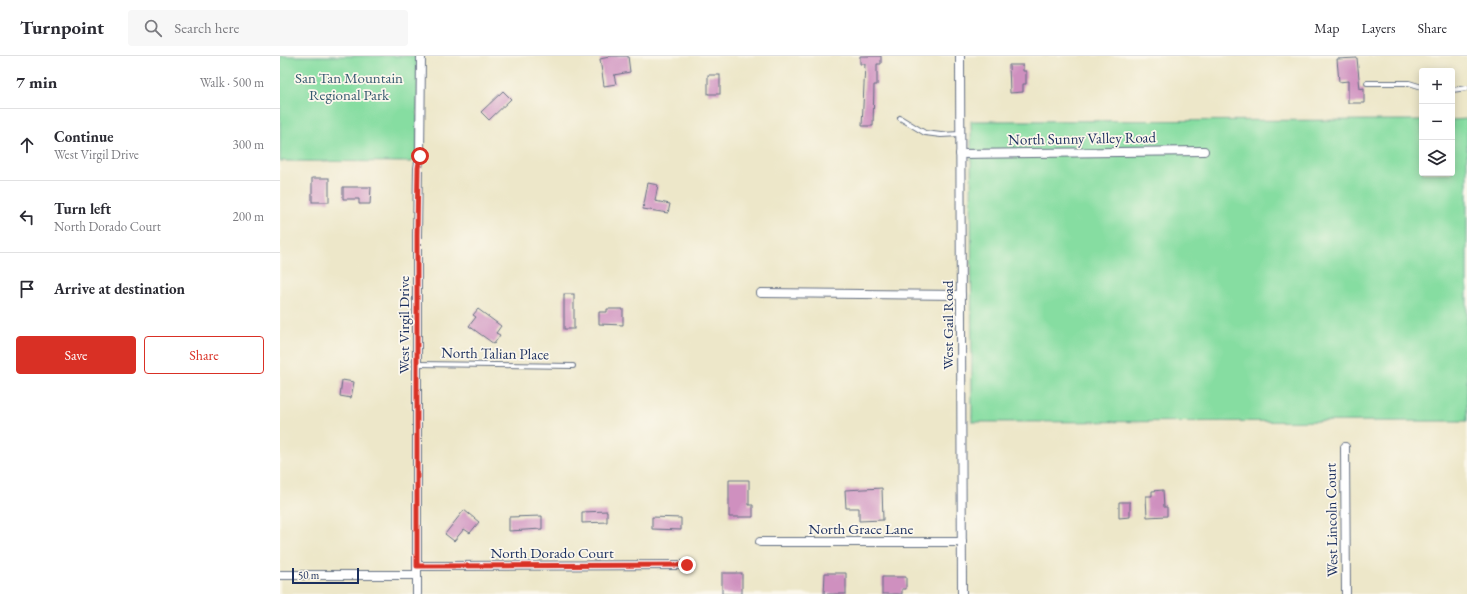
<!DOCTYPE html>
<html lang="en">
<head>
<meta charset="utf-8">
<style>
	:root { --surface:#fff; --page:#f7f7f7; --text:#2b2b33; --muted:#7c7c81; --line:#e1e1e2; --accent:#d93025 }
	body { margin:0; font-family:"EB Garamond",serif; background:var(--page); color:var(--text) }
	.controls { position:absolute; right:12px; top:12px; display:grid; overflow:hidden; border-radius:4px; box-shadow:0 2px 10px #0003 }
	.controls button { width:36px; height:36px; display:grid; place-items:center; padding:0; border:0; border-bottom:1px solid var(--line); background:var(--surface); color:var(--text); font:20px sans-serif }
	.scale { position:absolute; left:12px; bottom:10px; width:67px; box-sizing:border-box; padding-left:4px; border:2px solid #1b2f5e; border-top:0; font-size:11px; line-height:14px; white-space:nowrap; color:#1b2f5e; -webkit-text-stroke:3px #fbf7ec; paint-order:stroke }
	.stop { position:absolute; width:12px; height:12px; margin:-9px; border:3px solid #d93025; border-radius:50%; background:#fff }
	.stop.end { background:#d93025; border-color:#fff; box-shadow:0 1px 4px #0008 }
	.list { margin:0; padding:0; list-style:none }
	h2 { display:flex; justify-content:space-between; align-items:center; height:52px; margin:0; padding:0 16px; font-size:17px }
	h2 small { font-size:13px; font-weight:400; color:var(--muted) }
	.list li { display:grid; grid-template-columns:26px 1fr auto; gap:12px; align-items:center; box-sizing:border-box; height:72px; padding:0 16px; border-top:1px solid var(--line) }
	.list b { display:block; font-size:15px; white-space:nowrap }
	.list p { margin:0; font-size:13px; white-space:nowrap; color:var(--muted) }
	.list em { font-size:13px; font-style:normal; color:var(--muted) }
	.actions { display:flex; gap:8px; padding:12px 16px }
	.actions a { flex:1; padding:9px 0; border:1px solid var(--accent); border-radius:4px; text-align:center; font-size:14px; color:var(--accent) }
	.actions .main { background:var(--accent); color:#fff }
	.icon { flex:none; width:22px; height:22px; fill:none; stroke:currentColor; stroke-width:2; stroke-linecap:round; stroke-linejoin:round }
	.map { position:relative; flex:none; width:1187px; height:538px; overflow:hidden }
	header { display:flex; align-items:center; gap:24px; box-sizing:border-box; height:56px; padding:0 20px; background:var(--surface); border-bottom:1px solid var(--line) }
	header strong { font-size:19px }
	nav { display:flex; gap:22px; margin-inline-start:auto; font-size:14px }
	.search { width:280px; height:36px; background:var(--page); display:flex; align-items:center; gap:10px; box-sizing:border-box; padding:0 14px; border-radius:4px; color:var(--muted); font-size:15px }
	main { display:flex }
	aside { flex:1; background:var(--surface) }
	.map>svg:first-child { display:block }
	.green { fill:#86dda1; stroke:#508680 }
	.building { fill:#cf90bf }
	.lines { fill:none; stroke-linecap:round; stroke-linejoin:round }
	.lane-casing { stroke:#646f83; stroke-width:6 }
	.street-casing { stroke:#646f83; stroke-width:10 }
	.lane { stroke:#fff; stroke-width:4 }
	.street { stroke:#fff; stroke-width:8 }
	.route { stroke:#d93025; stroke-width:5 }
	.labels { text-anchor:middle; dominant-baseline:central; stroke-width:3.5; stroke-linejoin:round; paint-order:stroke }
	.park-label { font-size:15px; fill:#365a6f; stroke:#fbf7ec }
	.street-label { font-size:15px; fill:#1b2f5e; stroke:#fbf7ec }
</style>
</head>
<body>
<header>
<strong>Turnpoint</strong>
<div class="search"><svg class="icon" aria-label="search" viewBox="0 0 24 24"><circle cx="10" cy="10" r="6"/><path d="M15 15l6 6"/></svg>Search here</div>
<nav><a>Map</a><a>Layers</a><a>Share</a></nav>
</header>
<main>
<aside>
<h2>7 min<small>Walk · 500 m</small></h2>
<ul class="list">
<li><svg class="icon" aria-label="ahead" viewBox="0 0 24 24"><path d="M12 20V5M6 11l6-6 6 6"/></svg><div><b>Continue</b><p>West Virgil Drive</p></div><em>300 m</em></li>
<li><svg class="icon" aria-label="left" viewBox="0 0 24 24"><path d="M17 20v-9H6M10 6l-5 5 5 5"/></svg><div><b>Turn left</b><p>North Dorado Court</p></div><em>200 m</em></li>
<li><svg class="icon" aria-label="arrive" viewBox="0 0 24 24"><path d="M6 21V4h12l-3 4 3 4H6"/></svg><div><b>Arrive at destination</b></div></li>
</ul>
<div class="actions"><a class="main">Save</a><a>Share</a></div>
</aside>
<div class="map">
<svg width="1187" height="538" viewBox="0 0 1187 538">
	<rect width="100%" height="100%" fill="#fbf7ec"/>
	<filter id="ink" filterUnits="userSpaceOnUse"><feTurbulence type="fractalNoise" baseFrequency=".025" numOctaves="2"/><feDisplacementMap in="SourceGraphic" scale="8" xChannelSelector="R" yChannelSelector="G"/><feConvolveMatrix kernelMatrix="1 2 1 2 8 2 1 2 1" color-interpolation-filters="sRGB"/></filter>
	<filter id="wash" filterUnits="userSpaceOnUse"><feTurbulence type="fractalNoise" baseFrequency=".012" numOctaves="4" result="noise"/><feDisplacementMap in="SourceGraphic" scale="16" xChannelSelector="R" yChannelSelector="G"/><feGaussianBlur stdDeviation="0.9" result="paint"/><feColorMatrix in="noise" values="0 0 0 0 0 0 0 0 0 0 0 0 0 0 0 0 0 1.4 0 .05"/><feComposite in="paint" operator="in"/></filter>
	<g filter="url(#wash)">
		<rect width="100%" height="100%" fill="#ede7c9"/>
		<g class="green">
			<polygon points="0,0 138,0 137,100 132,106 0,105"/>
			<polygon points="1187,63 1187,365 692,366 691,65 1142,64 1142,117 1172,117 1172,64"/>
		</g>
		<g id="blocks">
			<g class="building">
				<polygon points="329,0 348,0 350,16 334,19 336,28 324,30 320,3 329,1"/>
				<polygon points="580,0 601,0 601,8 597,8 597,29 594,29 593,70 582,70 585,8 580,8"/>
				<polygon points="1077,2 1080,33 1084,32 1084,47 1068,47 1068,25 1059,26 1057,3"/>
				<polygon points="729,9 743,9 743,15 746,15 746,28 743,28 743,36 730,37"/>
				<rect x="428" y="19" width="12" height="19"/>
				<polygon points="223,35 231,43 209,64 201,56"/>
				<rect x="32" y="122" width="17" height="24"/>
				<polygon points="368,127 378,129 375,145 390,148 388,157 363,153"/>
				<polygon points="63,131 91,131 90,148 79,148 79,143 63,143"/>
				<rect x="284" y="238" width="10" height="35"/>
				<polygon points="198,253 221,270 216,277 220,279 214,288 189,270 196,261 193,259"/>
				<polygon points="327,253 343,253 343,269 319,268 319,256 327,256"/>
				<polygon points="62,324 74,326 71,342 60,340"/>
				<polygon points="449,424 469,424 469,449 473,449 473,461 449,461"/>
				<polygon points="602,432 603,464 579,465 579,452 566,452 565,434"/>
				<polygon points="883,434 884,451 887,451 887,460 867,461 866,440 872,440 872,435"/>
				<polygon points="839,446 850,446 850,461 839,462"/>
				<polygon points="184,454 199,466 190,477 184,473 174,485 165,478"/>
				<polygon points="327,455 327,466 302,467 302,456"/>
				<polygon points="262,460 262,473 229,475 229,461"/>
				<polygon points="372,461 401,462 401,474 372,473"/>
				<rect x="442" y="517" width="20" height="21"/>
				<polygon points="545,517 566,517 566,538 544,538"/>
				<polygon points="602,521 626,521 626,533 622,533 622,538 602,538"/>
			</g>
		</g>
	</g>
	<g filter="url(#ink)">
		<use href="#blocks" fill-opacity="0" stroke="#646f83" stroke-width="1"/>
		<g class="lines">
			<g class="lane-casing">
				<g id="lane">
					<polyline points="1087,27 1129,27 1142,31"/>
					<polyline points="1172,34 1187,32"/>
					<polyline points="620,62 645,77 661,79 680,78"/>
					<polyline points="137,308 293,310"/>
				</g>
			</g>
			<g class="street-casing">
				<g id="street">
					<polyline points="680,0 682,538"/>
					<polyline points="680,98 924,95"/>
					<polyline points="481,237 681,239"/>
					<polyline points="1065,391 1066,538"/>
					<polyline points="480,486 682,486"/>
					<polyline points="137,510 407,509"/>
					<polyline points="0,519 137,519"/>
					<polyline points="137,538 137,179 138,112 140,100 141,0"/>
				</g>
			</g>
			<use href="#lane" class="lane"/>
			<use href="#street" class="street"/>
		</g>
	</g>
	<g class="lines" filter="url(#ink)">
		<polyline class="route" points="140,100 138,112 137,179 137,510 407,509"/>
	</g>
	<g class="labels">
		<g class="park-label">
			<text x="69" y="21">San Tan Mountain<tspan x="69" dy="17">Regional Park</tspan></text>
		</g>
		<g class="street-label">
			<text transform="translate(802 82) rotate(-1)">North Sunny Valley Road</text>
			<text transform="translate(123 269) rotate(-90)">West Virgil Drive</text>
			<text transform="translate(667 269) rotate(-90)">West Gail Road</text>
			<text transform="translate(215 297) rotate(1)">North Talian Place</text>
			<text transform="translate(1051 464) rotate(-91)">West Lincoln Court</text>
			<text x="581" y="472">North Grace Lane</text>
			<text x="272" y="496">North Dorado Court</text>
		</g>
	</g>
</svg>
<div class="controls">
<button>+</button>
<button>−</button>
<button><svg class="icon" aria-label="layers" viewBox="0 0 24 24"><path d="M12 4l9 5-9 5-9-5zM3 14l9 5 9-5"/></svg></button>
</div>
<div class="scale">50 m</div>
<div class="stop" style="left:140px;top:100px"></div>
<div class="stop end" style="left:407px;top:509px"></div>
</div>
</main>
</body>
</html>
